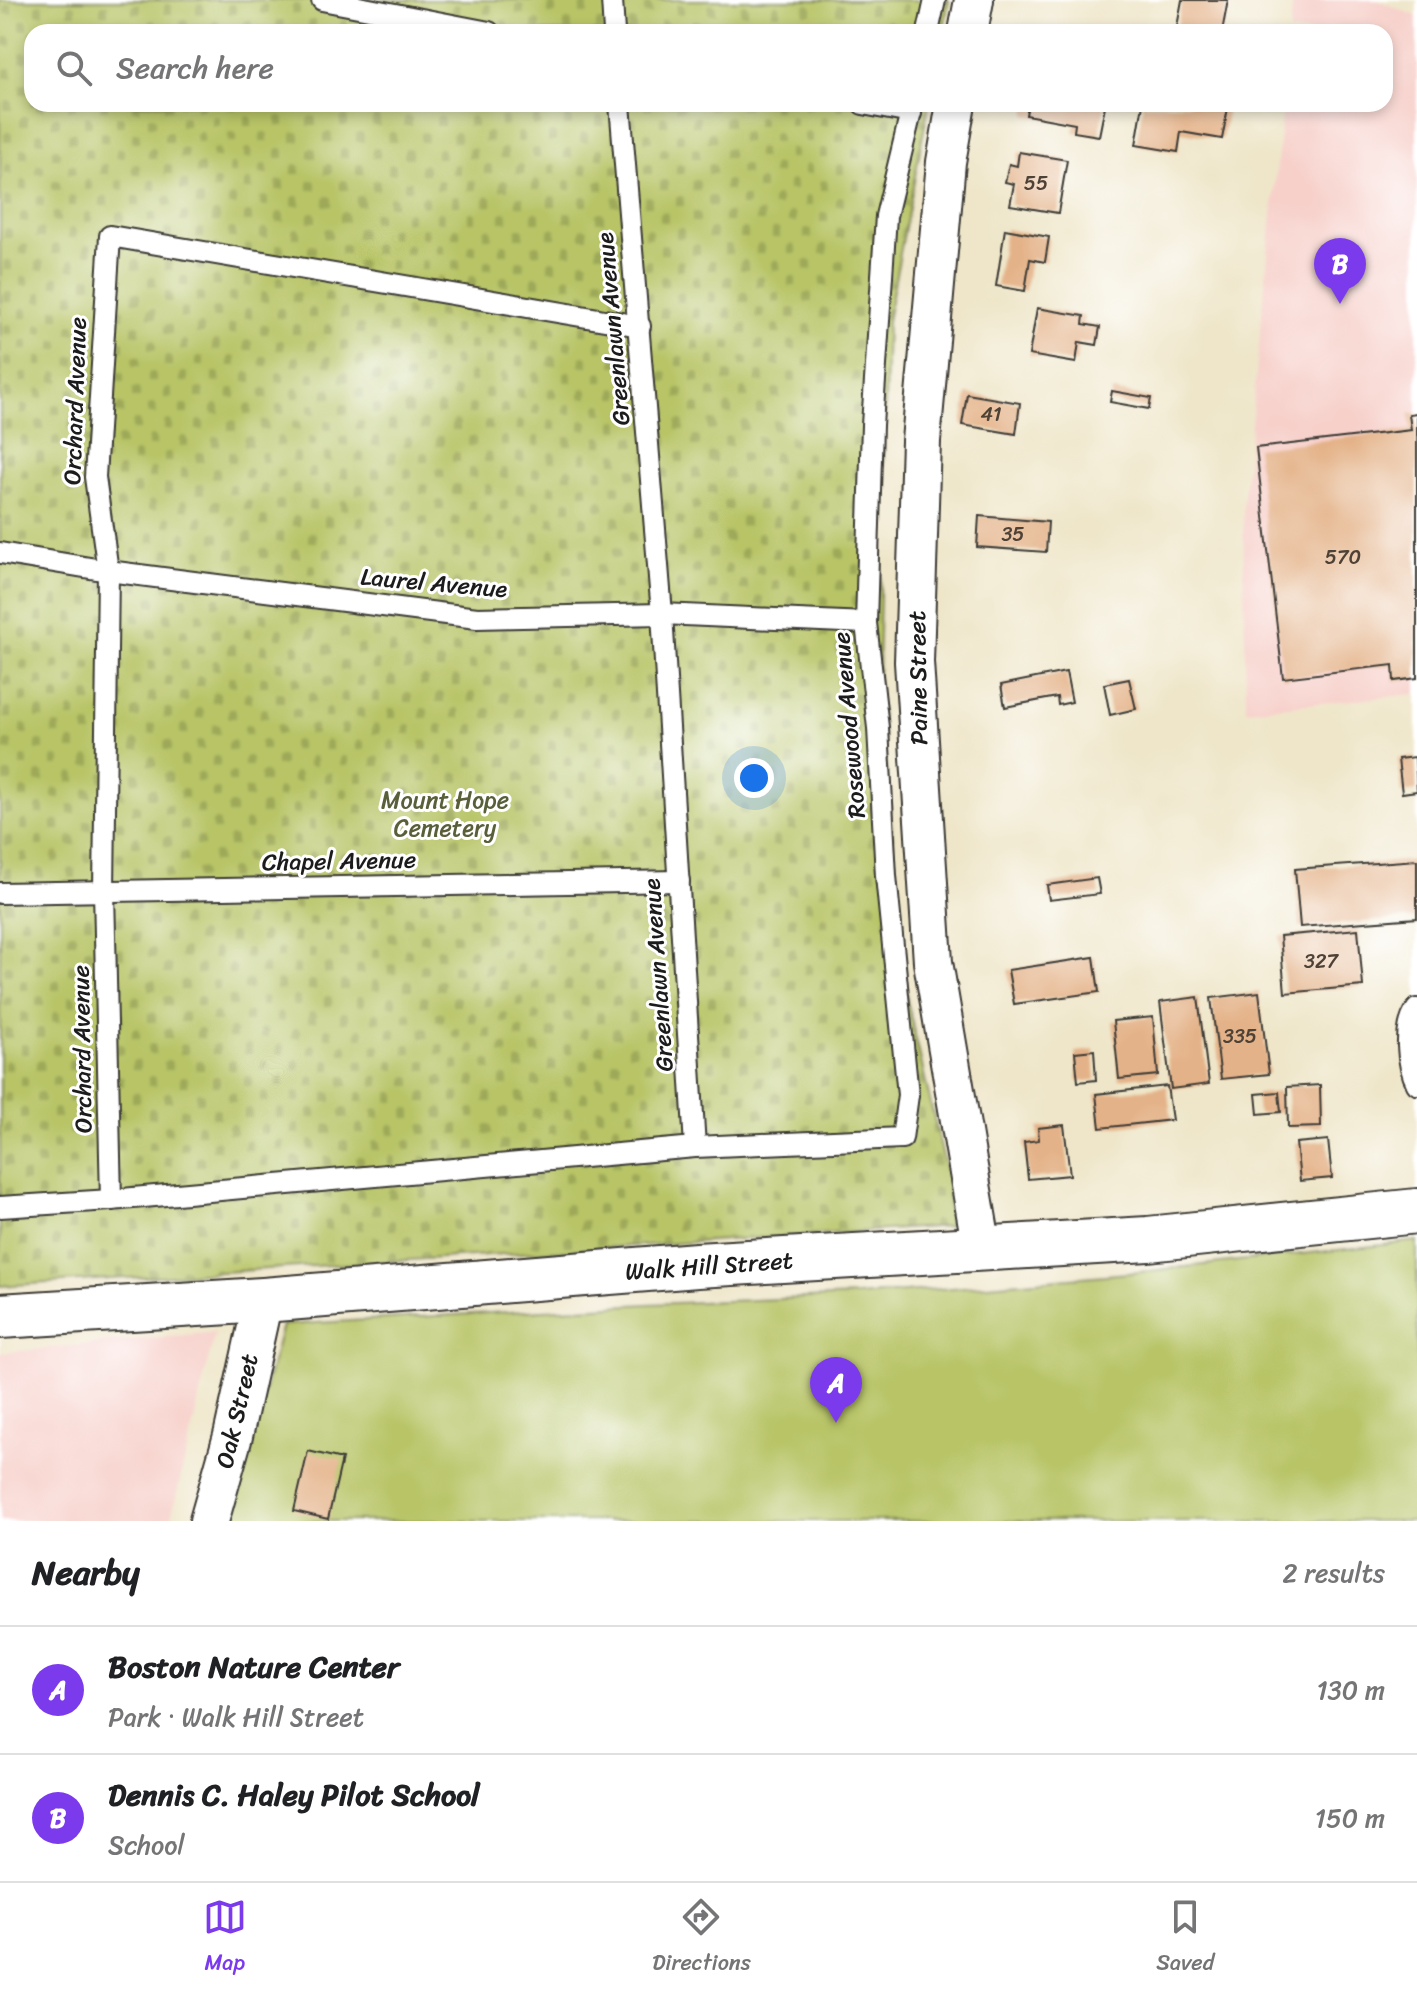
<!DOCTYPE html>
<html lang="en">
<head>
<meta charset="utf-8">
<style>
	:root { --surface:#fff; --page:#f2f2f2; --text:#202124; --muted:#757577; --line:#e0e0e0; --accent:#7c3aed }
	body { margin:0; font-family:Sriracha,sans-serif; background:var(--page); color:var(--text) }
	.you { position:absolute; left:754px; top:778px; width:28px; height:28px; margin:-20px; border:6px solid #fff; border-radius:50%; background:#1a73e8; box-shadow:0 0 0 12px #1a73e833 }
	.badge { display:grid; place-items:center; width:52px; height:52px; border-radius:50%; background:var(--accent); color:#fff; font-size:26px; font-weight:700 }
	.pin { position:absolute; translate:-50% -66px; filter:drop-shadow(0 2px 4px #0008) }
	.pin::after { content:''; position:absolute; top:42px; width:28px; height:24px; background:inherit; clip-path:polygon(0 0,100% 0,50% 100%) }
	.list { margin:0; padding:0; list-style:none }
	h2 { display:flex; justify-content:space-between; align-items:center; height:104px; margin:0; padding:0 32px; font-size:34px }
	h2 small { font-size:26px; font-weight:400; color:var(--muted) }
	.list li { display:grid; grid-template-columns:52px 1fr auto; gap:24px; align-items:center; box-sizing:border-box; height:128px; padding:0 32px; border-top:2px solid var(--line) }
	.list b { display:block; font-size:30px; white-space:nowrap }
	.list p { margin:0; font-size:26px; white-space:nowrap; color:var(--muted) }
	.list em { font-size:26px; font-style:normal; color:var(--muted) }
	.icon { flex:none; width:44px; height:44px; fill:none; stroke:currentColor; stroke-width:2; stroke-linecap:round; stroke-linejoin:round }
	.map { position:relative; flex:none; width:1417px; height:1521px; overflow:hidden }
	.search { position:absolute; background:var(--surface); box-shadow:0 4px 12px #0003; left:24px; right:24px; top:24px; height:88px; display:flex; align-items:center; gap:20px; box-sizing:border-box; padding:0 28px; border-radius:24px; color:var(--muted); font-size:30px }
	.sheet { height:360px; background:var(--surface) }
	nav { display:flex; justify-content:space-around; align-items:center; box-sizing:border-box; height:112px; border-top:2px solid var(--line); background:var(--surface); font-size:22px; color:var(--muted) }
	nav a { display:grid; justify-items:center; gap:4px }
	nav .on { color:var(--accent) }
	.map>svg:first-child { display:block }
	.built { fill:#f7d0ca }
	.cemetery { fill:url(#cemetery-stones); stroke:#6a7041; stroke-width:2 }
	.park { fill:#b8c466; stroke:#6a7041; stroke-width:2 }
	.building { fill:#e4b288 }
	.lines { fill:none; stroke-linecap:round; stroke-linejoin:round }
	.service-casing { stroke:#3c3a36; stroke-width:24 }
	.minor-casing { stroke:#3c3a36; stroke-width:42 }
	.secondary-casing { stroke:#3c3a36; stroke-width:48 }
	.service { stroke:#fff; stroke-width:20 }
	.minor { stroke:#fff; stroke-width:38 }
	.secondary { stroke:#fff; stroke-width:44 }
	.labels { text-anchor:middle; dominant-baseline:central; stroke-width:6; stroke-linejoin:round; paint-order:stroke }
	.number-label { font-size:20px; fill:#4e4237 }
	.street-label { font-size:24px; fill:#1c1c1c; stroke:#fff }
	.park-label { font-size:24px; fill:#5a5f3a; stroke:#fff }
</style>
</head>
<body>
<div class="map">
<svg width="1417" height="1521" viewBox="0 0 1417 1521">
	<defs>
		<pattern id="cemetery-stones" width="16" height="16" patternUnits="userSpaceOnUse" patternTransform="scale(2)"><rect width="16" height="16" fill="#b8c466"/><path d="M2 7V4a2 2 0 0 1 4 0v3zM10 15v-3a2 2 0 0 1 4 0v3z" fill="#9ea858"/></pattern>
	</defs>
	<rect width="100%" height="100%" fill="#fff"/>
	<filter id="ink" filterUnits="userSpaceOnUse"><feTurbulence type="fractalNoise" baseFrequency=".0125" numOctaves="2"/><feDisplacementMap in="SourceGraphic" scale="16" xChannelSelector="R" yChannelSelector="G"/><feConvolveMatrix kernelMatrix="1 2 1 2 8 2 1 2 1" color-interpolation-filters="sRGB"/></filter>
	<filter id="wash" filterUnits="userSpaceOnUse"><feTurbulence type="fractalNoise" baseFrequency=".006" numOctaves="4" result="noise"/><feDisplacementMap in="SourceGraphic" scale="32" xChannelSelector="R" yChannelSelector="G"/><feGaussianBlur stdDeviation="1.8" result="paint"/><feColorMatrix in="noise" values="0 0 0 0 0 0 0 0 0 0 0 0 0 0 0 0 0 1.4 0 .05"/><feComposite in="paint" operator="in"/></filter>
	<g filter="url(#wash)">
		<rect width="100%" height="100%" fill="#efe6c9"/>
		<g class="built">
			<polygon points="1293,0 1377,0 1417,16 1417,694 1246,710 1243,504 1283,104 1385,104 1385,32 1290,32"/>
			<polygon points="215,1332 170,1521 0,1521 0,1353"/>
		</g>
		<polygon class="cemetery" points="0,0 949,0 943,32 32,32 32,104 929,104 887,321 878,674 907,1000 948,1179 949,1226 0,1286"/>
		<polygon class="park" points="1417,1241 1417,1521 230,1521 282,1325 647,1304 857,1296 1140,1272"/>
		<g id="blocks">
			<g class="building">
				<polygon points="1182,0 1228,0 1222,32 1176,32"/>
				<polygon points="1028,104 1105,106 1099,136 1074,132 1075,124 1026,115"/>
				<polygon points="1143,104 1205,104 1228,108 1222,139 1181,132 1178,152 1136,145"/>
				<polygon points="1019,152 1067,160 1058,213 1010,205 1014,184 1005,182 1009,164 1017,166"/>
				<polygon points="1005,229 1049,237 1045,262 1030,259 1025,291 996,286"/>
				<polygon points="1037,308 1084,316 1083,324 1100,327 1097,345 1079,342 1076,363 1029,355"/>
				<polygon points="1112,391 1151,398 1149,409 1110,402"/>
				<polygon points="967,394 1020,403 1016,434 962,425"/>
				<polygon points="1417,413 1417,678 1394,681 1393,665 1283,678 1256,448 1411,430 1409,414"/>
				<polygon points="979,516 1048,522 1046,552 977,547"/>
				<polygon points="1066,672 1072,702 1058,705 1057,697 1005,707 1001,685"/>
				<polygon points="1129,679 1136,709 1110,715 1104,684"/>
				<polygon points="1415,757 1417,791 1402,793 1398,759"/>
				<polygon points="1417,860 1417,918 1300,927 1295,869"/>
				<polygon points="1097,878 1100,894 1049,900 1047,885"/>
				<polygon points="1358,929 1363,986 1285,993 1280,936"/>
				<polygon points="1094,957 1099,992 1014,1004 1008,970"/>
				<polygon points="1259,992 1269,1074 1221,1079 1211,998"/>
				<polygon points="1198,997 1209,1084 1171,1089 1160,1002"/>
				<polygon points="1153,1017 1158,1075 1119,1079 1113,1021"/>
				<polygon points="1094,1050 1096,1080 1078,1082 1075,1052"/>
				<polygon points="1320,1085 1321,1127 1288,1128 1287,1087"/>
				<polygon points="1167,1086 1172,1120 1100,1128 1096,1094"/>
				<polygon points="1279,1092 1281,1112 1258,1114 1256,1094"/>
				<polygon points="1064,1125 1070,1175 1028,1179 1024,1142 1039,1140 1038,1128"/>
				<polygon points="1328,1140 1332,1178 1300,1181 1296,1143"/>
				<polygon points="308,1451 342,1459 328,1519 294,1511"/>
			</g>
		</g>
	</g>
	<g filter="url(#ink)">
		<use href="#blocks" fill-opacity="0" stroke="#3c3a36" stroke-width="2"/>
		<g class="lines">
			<g class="service-casing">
				<g id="service">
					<polyline points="322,0 489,32"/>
					<polyline points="612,0 614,32"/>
					<polyline points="928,32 935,0"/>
					<polyline points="620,104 662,614 695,1147"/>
					<polyline points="863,104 911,113"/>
					<polyline points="0,553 108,571 477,618 662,614 866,623"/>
					<polyline points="0,893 679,881"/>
					<path d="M1417,1009C1403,1028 1407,1064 1417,1084"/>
					<polyline points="111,1200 104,891 108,571 95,477 110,236 640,326"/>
					<polyline points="0,1207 111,1200 695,1147 902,1138 908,1095 886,876 878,728 866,623 872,425 886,216 913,104"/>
				</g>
			</g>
			<g class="minor-casing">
				<g id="minor">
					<polyline points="968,32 974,0"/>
					<polyline points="956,104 946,162 921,441 914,662 933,962 982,1249"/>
					<polyline points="209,1521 233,1436 263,1300"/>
				</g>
			</g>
			<g class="secondary-casing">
				<polyline id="secondary" points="0,1316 263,1300 697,1265 1148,1239 1417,1211"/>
			</g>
			<use href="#service" class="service"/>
			<use href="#minor" class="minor"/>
			<use href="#secondary" class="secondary"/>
		</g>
	</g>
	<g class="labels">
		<g class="number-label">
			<text x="1036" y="183">55</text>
			<text x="991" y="414">41</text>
			<text x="1013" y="534">35</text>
			<text x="1343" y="557">570</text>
			<text x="1321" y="961">327</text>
			<text x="1240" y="1036">335</text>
		</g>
		<g class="street-label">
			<text transform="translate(613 329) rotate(-95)">Greenlawn Avenue</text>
			<text transform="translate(75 401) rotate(-88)">Orchard Avenue</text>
			<text transform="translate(434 583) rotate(5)">Laurel Avenue</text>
			<text transform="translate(918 678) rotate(-91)">Paine Street</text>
			<text transform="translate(849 725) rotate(-95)">Rosewood Avenue</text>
			<text transform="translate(339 861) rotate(-1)">Chapel Avenue</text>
			<text transform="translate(658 975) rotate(-94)">Greenlawn Avenue</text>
			<text transform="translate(82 1049) rotate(-91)">Orchard Avenue</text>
			<text transform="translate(709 1266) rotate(-4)">Walk Hill Street</text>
			<text transform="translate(237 1411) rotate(-77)">Oak Street</text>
		</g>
		<g class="park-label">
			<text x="445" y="800">Mount Hope<tspan x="445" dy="28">Cemetery</tspan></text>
		</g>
	</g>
</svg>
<div class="you"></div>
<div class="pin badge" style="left:836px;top:1423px">A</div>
<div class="pin badge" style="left:1340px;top:304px">B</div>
<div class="search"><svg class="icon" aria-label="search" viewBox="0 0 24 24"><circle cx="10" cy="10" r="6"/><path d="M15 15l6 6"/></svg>Search here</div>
</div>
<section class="sheet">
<h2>Nearby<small>2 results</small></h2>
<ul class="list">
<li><span class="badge">A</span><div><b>Boston Nature Center</b><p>Park · Walk Hill Street</p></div><em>130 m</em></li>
<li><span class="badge">B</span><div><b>Dennis C. Haley Pilot School</b><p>School</p></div><em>150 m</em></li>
</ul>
</section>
<nav>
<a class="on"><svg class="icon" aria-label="map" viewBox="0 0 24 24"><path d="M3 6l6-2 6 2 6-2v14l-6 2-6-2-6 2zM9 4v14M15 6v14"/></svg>Map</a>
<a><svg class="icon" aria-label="directions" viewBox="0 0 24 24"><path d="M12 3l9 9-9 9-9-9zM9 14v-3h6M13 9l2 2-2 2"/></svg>Directions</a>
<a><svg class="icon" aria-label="saved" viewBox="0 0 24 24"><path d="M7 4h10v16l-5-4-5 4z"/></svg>Saved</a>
</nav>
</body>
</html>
